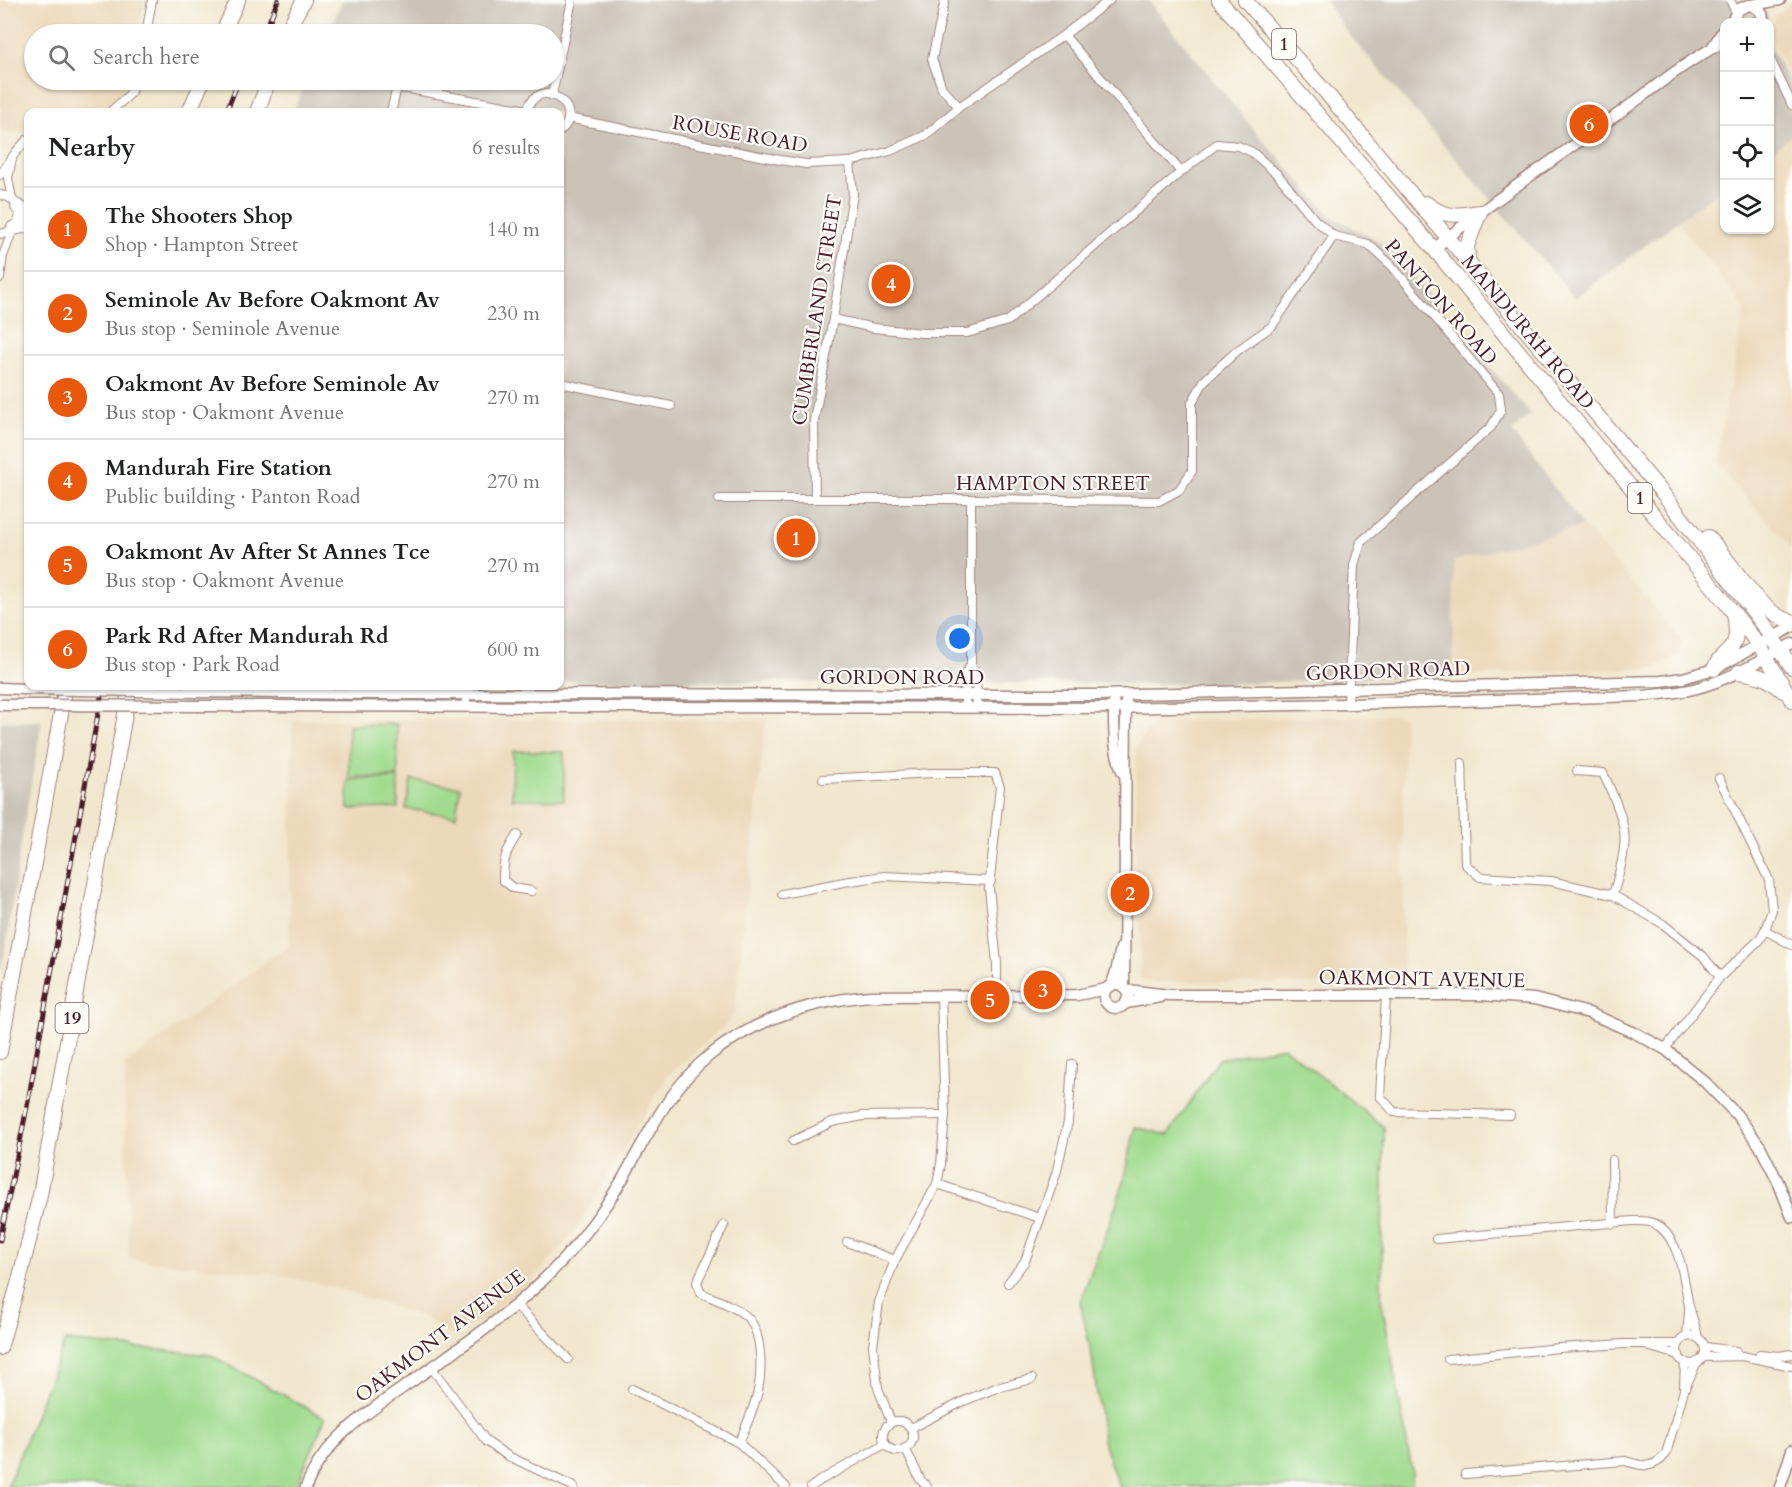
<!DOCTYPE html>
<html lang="en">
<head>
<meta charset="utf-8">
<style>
	:root { --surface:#fff; --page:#f6f6f6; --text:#202124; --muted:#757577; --line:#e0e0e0; --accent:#ea580c }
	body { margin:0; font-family:Cardo,serif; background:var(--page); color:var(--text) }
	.controls { position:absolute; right:18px; top:18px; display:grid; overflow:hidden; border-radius:12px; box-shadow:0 2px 4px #0004 }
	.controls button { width:54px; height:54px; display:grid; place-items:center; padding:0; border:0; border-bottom:2px solid var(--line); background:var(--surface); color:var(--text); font:30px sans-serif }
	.you { position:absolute; left:960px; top:639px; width:21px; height:21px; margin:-15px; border:4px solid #fff; border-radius:50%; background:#1a73e8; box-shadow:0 0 0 9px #1a73e833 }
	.badge { display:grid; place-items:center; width:39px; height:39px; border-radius:50%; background:var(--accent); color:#fff; font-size:20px; font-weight:700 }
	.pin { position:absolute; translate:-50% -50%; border:3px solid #fff; box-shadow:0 2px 6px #0006 }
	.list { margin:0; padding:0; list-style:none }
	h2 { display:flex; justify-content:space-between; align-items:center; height:78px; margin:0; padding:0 24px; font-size:26px }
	h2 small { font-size:20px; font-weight:400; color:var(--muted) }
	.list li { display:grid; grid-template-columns:39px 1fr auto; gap:18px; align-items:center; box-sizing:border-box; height:84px; padding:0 24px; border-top:2px solid var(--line) }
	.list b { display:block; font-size:22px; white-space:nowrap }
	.list p { margin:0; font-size:20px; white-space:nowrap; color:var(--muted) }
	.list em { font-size:20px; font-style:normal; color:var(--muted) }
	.icon { flex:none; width:33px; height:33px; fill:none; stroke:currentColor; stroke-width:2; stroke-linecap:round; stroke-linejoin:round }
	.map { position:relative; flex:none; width:1792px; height:1487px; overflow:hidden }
	.search { position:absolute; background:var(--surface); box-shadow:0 2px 4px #0004; left:24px; top:24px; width:540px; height:66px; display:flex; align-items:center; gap:15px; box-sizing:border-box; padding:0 21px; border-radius:33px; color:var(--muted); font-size:22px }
	.panel { position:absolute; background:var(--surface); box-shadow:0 2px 4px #0004; left:24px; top:108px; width:540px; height:582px; border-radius:12px }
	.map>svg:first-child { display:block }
	.built { fill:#ecd8ba }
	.industrial { fill:#cbc3b8 }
	.green { fill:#a0db8f; stroke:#757d5d; stroke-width:1.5 }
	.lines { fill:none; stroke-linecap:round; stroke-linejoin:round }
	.street-casing { stroke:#9e837c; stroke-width:10 }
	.secondary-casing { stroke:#9e837c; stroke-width:13 }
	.highway-casing { stroke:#9e837c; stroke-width:16 }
	.street { stroke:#fff; stroke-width:8 }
	.secondary { stroke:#fff; stroke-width:10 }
	.highway { stroke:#fff; stroke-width:14 }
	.rail-casing { stroke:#4a1f2b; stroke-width:5 }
	.rail { stroke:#fdfcf7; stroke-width:3; stroke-dasharray:9; stroke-linecap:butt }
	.secondary-bridge-casing { stroke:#9e837c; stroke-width:13; stroke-linecap:butt }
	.secondary-bridge { stroke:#fff; stroke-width:10 }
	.labels { text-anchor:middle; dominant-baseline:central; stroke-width:4.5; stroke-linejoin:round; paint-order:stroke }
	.shield { fill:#fdfcf7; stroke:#806168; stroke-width:1.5 }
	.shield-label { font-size:18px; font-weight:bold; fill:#4a1f2b }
	.street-label { font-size:20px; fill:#4a1f2b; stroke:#fdfcf7 }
</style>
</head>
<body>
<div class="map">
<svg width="1792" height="1487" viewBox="0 0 1792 1487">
	<rect width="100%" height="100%" fill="#fdfcf7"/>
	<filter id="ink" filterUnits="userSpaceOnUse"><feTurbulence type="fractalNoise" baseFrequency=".0167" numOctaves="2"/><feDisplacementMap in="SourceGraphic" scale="12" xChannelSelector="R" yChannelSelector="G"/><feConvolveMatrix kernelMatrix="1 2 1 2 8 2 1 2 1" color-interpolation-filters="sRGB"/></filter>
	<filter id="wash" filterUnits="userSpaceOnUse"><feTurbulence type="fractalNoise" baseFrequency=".008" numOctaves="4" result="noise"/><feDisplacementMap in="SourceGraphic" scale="24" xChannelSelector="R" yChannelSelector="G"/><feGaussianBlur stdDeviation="1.35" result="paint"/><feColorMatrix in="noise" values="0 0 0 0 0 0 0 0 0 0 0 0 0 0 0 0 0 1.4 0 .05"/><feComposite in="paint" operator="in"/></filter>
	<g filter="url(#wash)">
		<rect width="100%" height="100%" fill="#f1e7ce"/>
		<g class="built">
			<polygon points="0,0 145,0 139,34 34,34 34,80 130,80 126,87 113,102 102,109 92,112 28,112 28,129 23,132 0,131"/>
			<polygon points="1792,3 1792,82 1770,36 1773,17"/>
			<polygon points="1792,136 1792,548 1715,463 1745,309 1678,223 1724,187 1724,230 1770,230 1770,153"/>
			<polygon points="1583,526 1682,640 1679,655 1652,668 1453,676 1454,561"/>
			<polygon points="1404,715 1403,985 1150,982 1144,980 1140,976 1141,908 1135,894 1136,745 1157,721"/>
			<polygon points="766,719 734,1015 729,1022 668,1075 574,1233 537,1276 485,1320 449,1335 425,1318 337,1288 274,1274 129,1259 124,1065 289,945 293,720"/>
		</g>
		<g class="industrial">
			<polygon points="343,0 1148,0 1259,136 1332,217 1383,243 1530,414 1512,432 1583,526 1454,561 1453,676 1213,684 560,681 560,112 293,112 307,80 554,80 554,34 327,34"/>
			<polygon points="1324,0 1763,0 1760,2 1769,16 1768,22 1724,22 1724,187 1575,298 1347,32"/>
			<polygon points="1770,44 1792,90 1792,136 1770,153"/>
			<polygon points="42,721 19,854 6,946 0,971 0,722"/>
		</g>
		<g class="green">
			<polygon points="397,724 398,777 349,777 348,725"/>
			<polygon points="513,751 564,752 564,800 512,799"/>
			<polygon points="398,778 398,808 348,809 348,780"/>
			<polygon points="411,780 460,787 456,816 406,809"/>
			<polygon points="1284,1047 1384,1127 1381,1298 1412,1471 1412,1487 1119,1487 1104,1445 1092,1356 1080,1301 1111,1220 1125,1178 1135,1127 1168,1135 1219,1059"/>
			<polygon points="65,1341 211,1355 325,1418 296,1487 7,1487"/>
		</g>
	</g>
	<g filter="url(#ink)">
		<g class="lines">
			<g class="street-casing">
				<g id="street">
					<polyline points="945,0 932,59 942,88 959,107"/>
					<polyline points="1730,0 1736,12"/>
					<polyline points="146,34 152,0"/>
					<polyline points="1064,35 1181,172"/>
					<polyline points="1770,59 1792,105"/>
					<polyline points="369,80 397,87 527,110"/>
					<polyline points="552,95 572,0"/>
					<polyline points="110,112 129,95 138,80"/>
					<polyline points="391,112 397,87"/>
					<path d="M527,112C536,72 589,108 560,131"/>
					<polyline points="568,118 780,160 806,164 850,162 890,151 926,135 959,107 1064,35 1110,0"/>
					<polyline points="0,175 16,152 28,139"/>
					<path d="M0,195C26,198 26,230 0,234"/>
					<polyline points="12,199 8,178 12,159"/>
					<polyline points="0,278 3,256 13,229"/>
					<polyline points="833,319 874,328 922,333 967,333 1008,321 1181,172 1217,144 1238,146 1252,152 1278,175 1315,220 1334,236 1368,244 1392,266 1499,394 1501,410 1491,427 1361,542 1354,565 1348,704"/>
					<polyline points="560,383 671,406"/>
					<polyline points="719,499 971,499 1159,501 1179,490 1192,471 1192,403 1204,381 1238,350 1272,326 1334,236"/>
					<polyline points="815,499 814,420 833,319 853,194 850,162"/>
					<polyline points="971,499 971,665 976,673 977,708"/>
					<polyline points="466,707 466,686"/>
					<polyline points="965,708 966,672 971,665"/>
					<polyline points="1462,763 1465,864 1480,877 1551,881 1613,895 1663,924 1703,956 1720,977"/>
					<path d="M1577,771L1603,773C1611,791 1621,811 1624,831C1627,849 1618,877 1613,895"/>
					<polyline points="823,779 934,773 995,773 1000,787 989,888 997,963 997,995"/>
					<path d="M517,835C506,851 503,860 503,880L513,888L531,891"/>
					<polyline points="782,894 844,882 884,876 991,881"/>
					<polyline points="1765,930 1792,945"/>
					<polyline points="1386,996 1380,1096 1394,1112 1510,1115"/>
					<polyline points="1665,1049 1720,977 1759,940 1765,930 1772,910 1769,880 1719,778"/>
					<polyline points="793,1141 832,1122 863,1116 945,1115"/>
					<polyline points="1612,1160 1613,1224"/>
					<polyline points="937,1184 1040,1218"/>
					<path d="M724,1225L697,1282L701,1293C717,1300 733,1305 746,1316C763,1331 762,1371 758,1391C754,1409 746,1426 739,1443"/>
					<path d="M1436,1239L1632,1221C1642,1221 1652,1220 1660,1227C1681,1244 1684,1281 1689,1306C1692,1317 1696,1327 1698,1338"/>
					<polyline points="847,1242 895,1260"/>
					<polyline points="1008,1283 1025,1261 1056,1174 1068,1122 1072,1064"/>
					<polyline points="516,1305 568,1359"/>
					<circle cx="1691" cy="1350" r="14"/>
					<polyline points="1687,1337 1689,1311"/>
					<polyline points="1650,1347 1679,1355"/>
					<polyline points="1705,1347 1736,1351"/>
					<polyline points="1760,1354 1778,1356 1792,1354"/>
					<polyline points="1703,1357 1742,1356 1792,1366"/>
					<polyline points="1448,1359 1559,1348 1624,1344 1679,1344"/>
					<polyline points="431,1367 487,1442 508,1456 574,1487"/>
					<polyline points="1684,1388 1685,1362"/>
					<polyline points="632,1389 739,1443 786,1487"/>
					<circle cx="898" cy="1436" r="15"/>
					<polyline points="891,1422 878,1388 873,1346 879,1302 895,1260 937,1184 941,1164 945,1115 941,995"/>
					<polyline points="911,1428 966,1400 996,1388 1032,1379"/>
					<polyline points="905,1448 920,1479 927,1487"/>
					<path d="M1465,1474L1625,1461C1643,1466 1653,1470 1666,1454L1684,1390L1697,1362"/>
					<polyline points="811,1487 821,1480 885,1444"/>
				</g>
			</g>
			<g class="secondary-casing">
				<g id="secondary">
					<polyline points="1752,5 1780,0"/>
					<path d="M1734,22V17L1739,9L1749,5C1759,7 1764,13 1763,22"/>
					<polyline points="1712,48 1724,29"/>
					<path d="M1434,249C1490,202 1551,162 1611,119C1648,93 1684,62 1724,42"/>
					<polyline points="0,688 24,689"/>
					<polyline points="196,692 366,694 1099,695 1661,681 1683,678 1714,669 1792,627"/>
					<path d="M1114,703C1114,727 1113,750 1123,773"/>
					<polyline points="0,705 46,705"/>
					<path d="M199,706L1104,708L1348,704L1641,696C1660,694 1679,693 1697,688C1731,679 1761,660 1792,644"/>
					<circle cx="1116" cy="996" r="12"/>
					<polyline points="1111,986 1116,972 1121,948"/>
					<polyline points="1124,987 1126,701"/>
					<polyline points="1127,990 1169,995 1481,995 1534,999 1589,1013 1635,1033 1665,1049 1705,1082 1737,1115 1760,1146 1779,1184 1792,1217"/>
					<polyline points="1126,1003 1160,997"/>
					<path d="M306,1487C324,1438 374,1408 414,1380C457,1349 502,1320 540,1283C572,1253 599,1218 622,1180C647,1136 669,1088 710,1055C756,1019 812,1001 870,996L1077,995L1106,989"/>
					<polyline points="1780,1487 1792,1450"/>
				</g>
			</g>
			<g class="highway-casing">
				<g id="highway">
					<polyline points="1219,0 1434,249 1714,588 1759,645 1792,700"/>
					<polyline points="1245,0 1323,89 1665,496 1763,624 1792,667"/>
					<polyline points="222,34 238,0"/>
					<polyline points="285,34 304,0"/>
					<polyline points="189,112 203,80"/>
					<polyline points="257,112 269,80"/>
					<path d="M1426,203C1446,219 1457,215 1480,212L1467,246L1468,261"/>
					<polyline points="18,207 28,214"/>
					<polyline points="14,228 28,225"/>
					<path d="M1708,537C1730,558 1761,618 1792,621"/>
					<path d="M1714,669C1719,657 1721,659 1729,650C1739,640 1736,627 1734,613"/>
					<path d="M1739,672C1759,675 1767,677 1783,691"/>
					<polyline points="0,1052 66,686"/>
					<polyline points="0,1348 19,1281 40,1195 130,686"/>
				</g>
			</g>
			<use href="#street" class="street"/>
			<use href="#secondary" class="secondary"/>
			<use href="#highway" class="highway"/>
			<g class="rail-casing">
				<g id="rail">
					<polyline points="264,34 278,0"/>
					<polyline points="226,112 239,80"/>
					<polyline points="0,1240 27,1107 103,686"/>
				</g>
			</g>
			<use href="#rail" class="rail"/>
			<g class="secondary-bridge-casing">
				<g id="secondary-bridge">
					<polyline points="24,689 196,692"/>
					<polyline points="46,705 199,706"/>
				</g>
			</g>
			<use href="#secondary-bridge" class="secondary-bridge"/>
		</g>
	</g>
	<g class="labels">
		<g class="shield">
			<rect x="1272" y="29" width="24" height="30" rx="4.5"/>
			<rect x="1628" y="483" width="24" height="30" rx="4.5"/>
			<rect x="55.5" y="1003" width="33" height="30" rx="4.5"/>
		</g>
		<g class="shield-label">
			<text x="1284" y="44">1</text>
			<text x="1640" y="498">1</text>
			<text x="72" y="1018">19</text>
		</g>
		<g class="street-label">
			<text transform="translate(740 134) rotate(10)">ROUSE ROAD</text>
			<text transform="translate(1441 302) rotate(49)">PANTON ROAD</text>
			<text transform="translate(817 310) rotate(-81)">CUMBERLAND STREET</text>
			<text transform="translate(1528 332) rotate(50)">MANDURAH ROAD</text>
			<text x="1053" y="483">HAMPTON STREET</text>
			<text transform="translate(1388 671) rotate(-2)">GORDON ROAD</text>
			<text x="902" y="677">GORDON ROAD</text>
			<text transform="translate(1422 979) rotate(1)">OAKMONT AVENUE</text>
			<text transform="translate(440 1336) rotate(-37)">OAKMONT AVENUE</text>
		</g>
	</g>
</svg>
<div class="controls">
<button>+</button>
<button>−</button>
<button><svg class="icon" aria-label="locate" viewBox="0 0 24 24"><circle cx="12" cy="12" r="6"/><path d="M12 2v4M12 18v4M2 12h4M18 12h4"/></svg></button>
<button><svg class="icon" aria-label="layers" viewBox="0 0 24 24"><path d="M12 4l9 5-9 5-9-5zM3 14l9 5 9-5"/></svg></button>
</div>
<div class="you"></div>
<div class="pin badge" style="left:796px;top:538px">1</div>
<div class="pin badge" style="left:1130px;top:893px">2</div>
<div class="pin badge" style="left:1043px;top:990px">3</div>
<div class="pin badge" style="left:891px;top:284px">4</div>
<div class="pin badge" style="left:990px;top:1000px">5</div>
<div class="pin badge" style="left:1589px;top:124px">6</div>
<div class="search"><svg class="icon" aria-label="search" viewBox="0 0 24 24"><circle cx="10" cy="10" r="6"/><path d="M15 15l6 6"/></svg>Search here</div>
<section class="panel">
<h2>Nearby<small>6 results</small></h2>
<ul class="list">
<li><span class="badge">1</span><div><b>The Shooters Shop</b><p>Shop · Hampton Street</p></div><em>140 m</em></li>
<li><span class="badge">2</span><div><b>Seminole Av Before Oakmont Av</b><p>Bus stop · Seminole Avenue</p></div><em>230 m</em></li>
<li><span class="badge">3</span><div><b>Oakmont Av Before Seminole Av</b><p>Bus stop · Oakmont Avenue</p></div><em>270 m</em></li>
<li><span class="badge">4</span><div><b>Mandurah Fire Station</b><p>Public building · Panton Road</p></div><em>270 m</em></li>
<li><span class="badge">5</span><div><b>Oakmont Av After St Annes Tce</b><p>Bus stop · Oakmont Avenue</p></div><em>270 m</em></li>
<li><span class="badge">6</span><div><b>Park Rd After Mandurah Rd</b><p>Bus stop · Park Road</p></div><em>600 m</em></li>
</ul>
</section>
</div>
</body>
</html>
